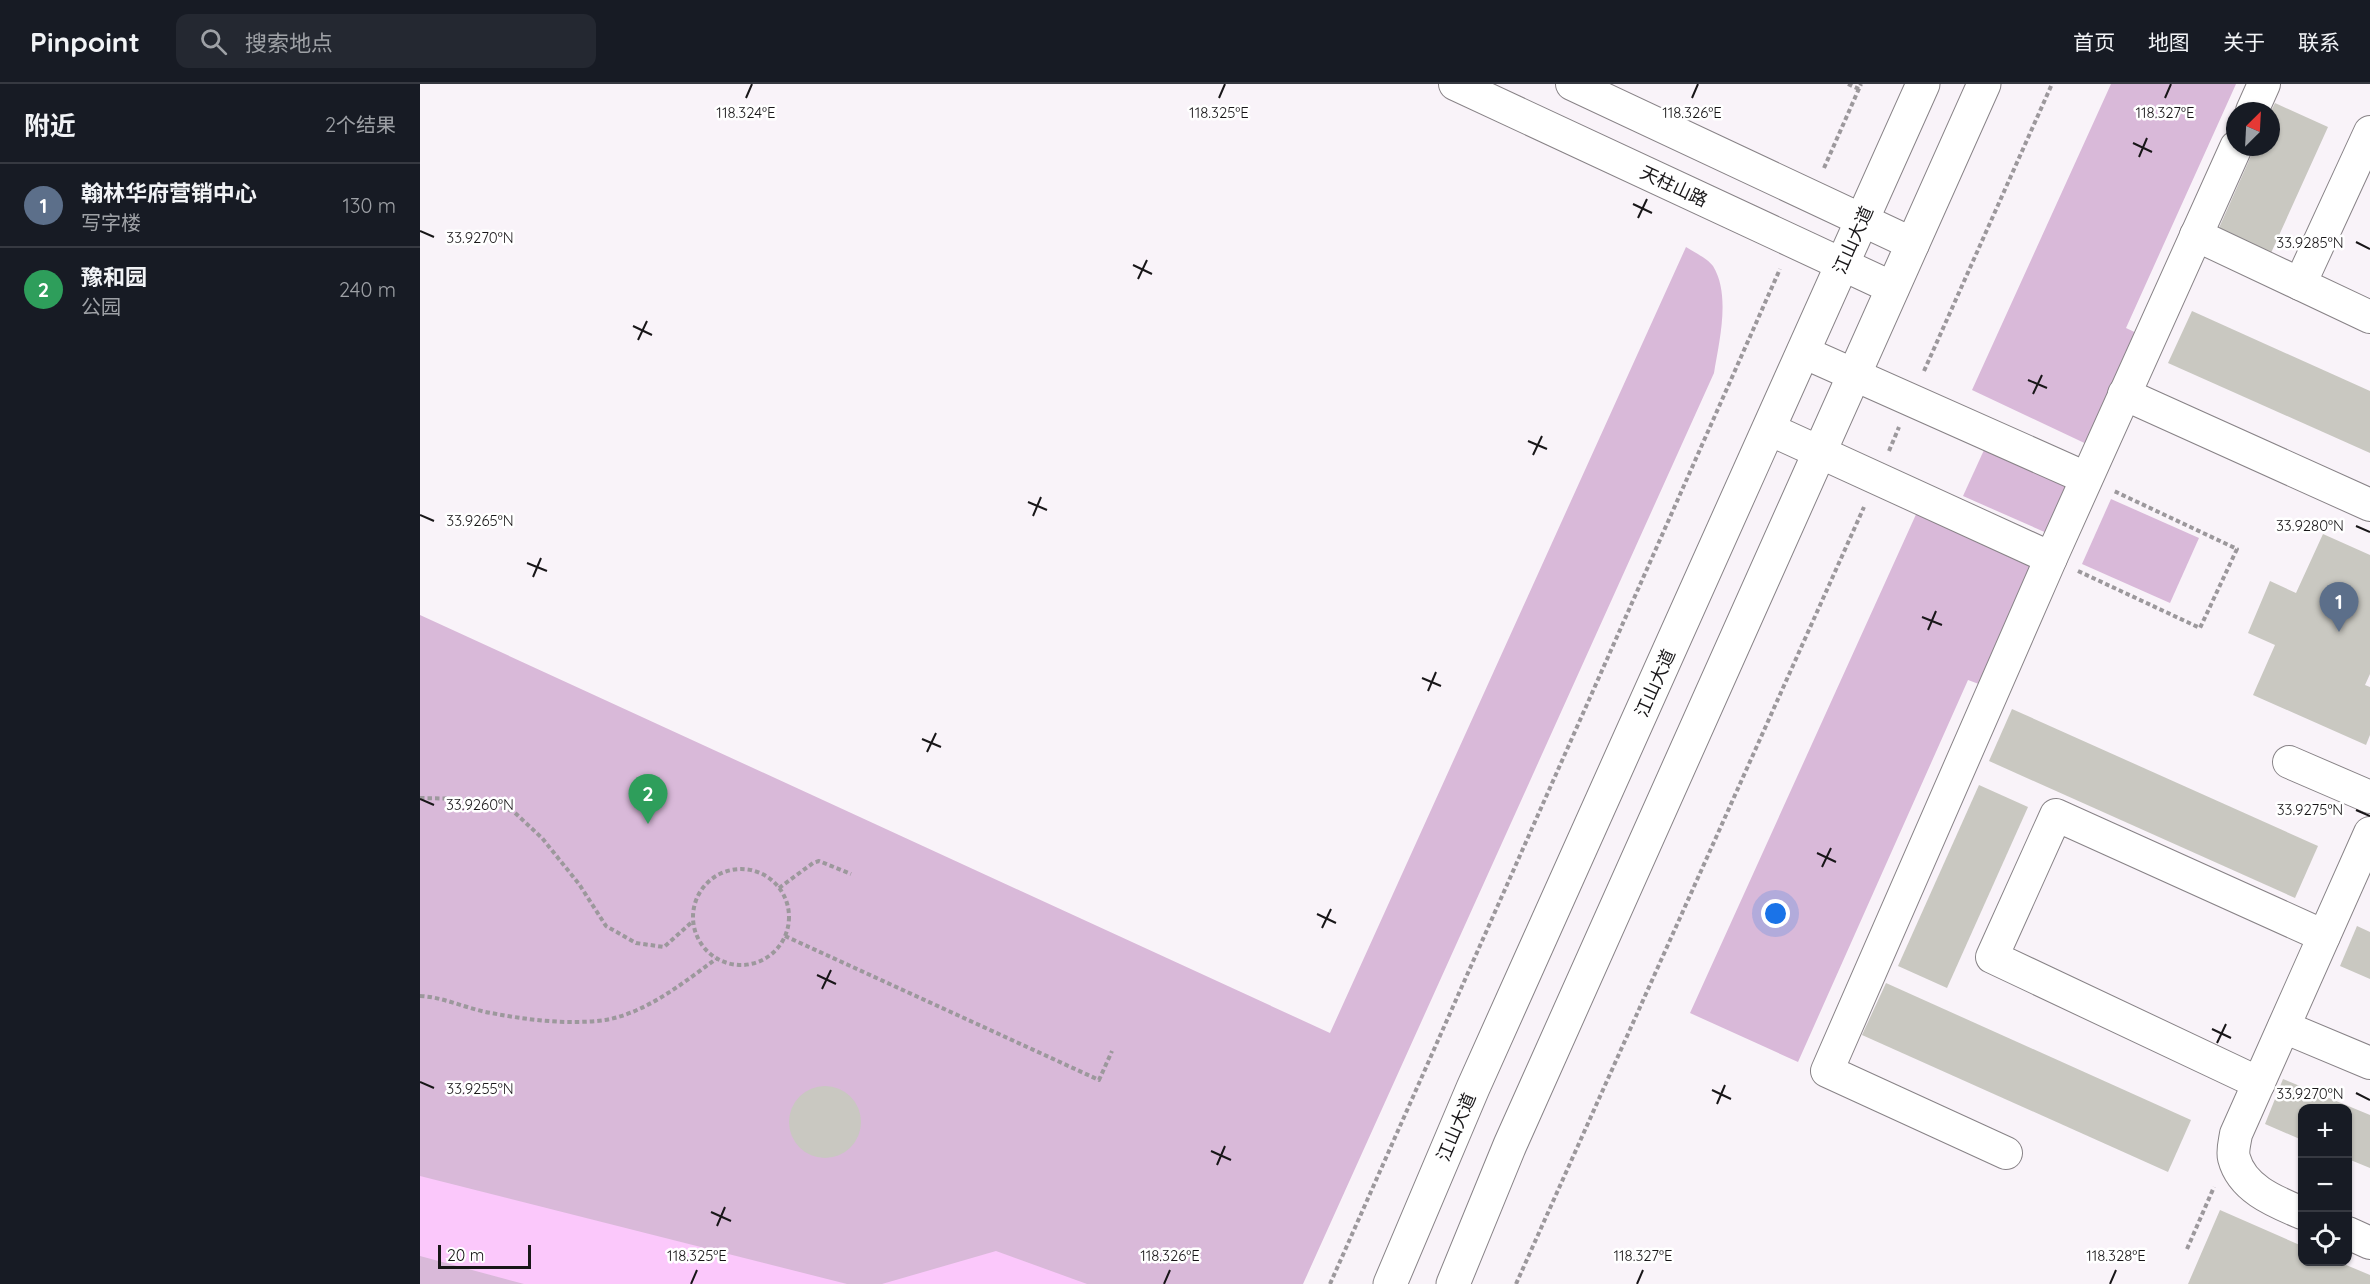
<!DOCTYPE html>
<html lang="zh">
<head>
<meta charset="utf-8">
<style>
	:root { --surface:#171b24; --page:#242831; --text:#f1f3f6; --muted:#9ea1a6; --line:#363941; --accent:#b45309 }
	body { margin:0; font-family:Quicksand,"Noto Sans SC",sans-serif; background:var(--page); color:var(--text) }
	.controls { position:absolute; right:18px; bottom:18px; display:grid; overflow:hidden; border-radius:12px; box-shadow:0 2px 4px #0004 }
	.controls button { width:54px; height:54px; display:grid; place-items:center; padding:0; border:0; border-bottom:2px solid var(--line); background:var(--surface); color:var(--text); font:30px sans-serif }
	.compass { position:absolute; left:1806px; top:18px; width:54px; height:54px; border-radius:50%; background:var(--surface); box-shadow:0 2px 4px #0004; rotate:24deg }
	.scale { position:absolute; left:18px; bottom:15px; width:93px; box-sizing:border-box; padding-left:6px; border:3px solid #181618; border-top:0; font-size:16px; line-height:21px; white-space:nowrap; color:#181618; -webkit-text-stroke:4px #fff; paint-order:stroke }
	.you { position:absolute; left:1356px; top:830px; width:21px; height:21px; margin:-15px; border:4px solid #fff; border-radius:50%; background:#1a73e8; box-shadow:0 0 0 9px #1a73e833 }
	.badge { display:grid; place-items:center; width:39px; height:39px; border-radius:50%; background:var(--accent); color:#fff; font-size:20px; font-weight:700 }
	.pin { position:absolute; translate:-50% -50px; filter:drop-shadow(0 2px 3px #0008) }
	.pin::after { content:''; position:absolute; top:32px; width:21px; height:18px; background:inherit; clip-path:polygon(0 0,100% 0,50% 100%) }
	.list { margin:0; padding:0; list-style:none }
	h2 { display:flex; justify-content:space-between; align-items:center; height:78px; margin:0; padding:0 24px; font-size:26px }
	h2 small { font-size:20px; font-weight:400; color:var(--muted) }
	.list li { display:grid; grid-template-columns:39px 1fr auto; gap:18px; align-items:center; box-sizing:border-box; height:84px; padding:0 24px; border-top:2px solid var(--line) }
	.list b { display:block; font-size:22px; white-space:nowrap }
	.list p { margin:0; font-size:20px; white-space:nowrap; color:var(--muted) }
	.list em { font-size:20px; font-style:normal; color:var(--muted) }
	.icon { flex:none; width:33px; height:33px; fill:none; stroke:currentColor; stroke-width:2; stroke-linecap:round; stroke-linejoin:round }
	.map { position:relative; flex:none; width:1950px; height:1200px; overflow:hidden }
	header { display:flex; align-items:center; gap:36px; box-sizing:border-box; height:84px; padding:0 30px; background:var(--surface); border-bottom:2px solid var(--line) }
	header strong { font-size:28px }
	nav { display:flex; gap:33px; margin-inline-start:auto; font-size:21px }
	.search { width:420px; height:54px; background:var(--page); display:flex; align-items:center; gap:15px; box-sizing:border-box; padding:0 21px; border-radius:12px; color:var(--muted); font-size:22px }
	main { display:flex }
	aside { flex:1; background:var(--surface) }
	.map>svg:first-child { display:block }
	.green { fill:#d9b9d9 }
	.water { fill:#fbc8fb }
	.building { fill:#c9c8c1 }
	.lines { fill:none; stroke-linecap:round; stroke-linejoin:round }
	.minor-casing { stroke:#888387; stroke-width:34 }
	.major-casing { stroke:#888387; stroke-width:35 }
	.path { stroke:#9c989c; stroke-width:4; stroke-dasharray:4.5 3; stroke-linecap:butt }
	.minor { stroke:#fff; stroke-width:32 }
	.major { stroke:#fff; stroke-width:33 }
	.ticks { fill:none; stroke:#181618; stroke-width:2 }
	.labels { text-anchor:middle; dominant-baseline:central; stroke-width:5; stroke-linejoin:round; paint-order:stroke }
	.street-label { font-size:18px; fill:#181618; stroke:#fff }
	.ticks-label { font-size:15px; text-anchor:middle; fill:#181618; stroke:#fff; stroke-width:5; stroke-linejoin:round; paint-order:stroke }
</style>
</head>
<body>
<header>
<strong>Pinpoint</strong>
<div class="search"><svg class="icon" aria-label="search" viewBox="0 0 24 24"><circle cx="10" cy="10" r="6"/><path d="M15 15l6 6"/></svg>搜索地点</div>
<nav><a>首页</a><a>地图</a><a>关于</a><a>联系</a></nav>
</header>
<main>
<aside>
<h2>附近<small>2个结果</small></h2>
<ul class="list">
<li><span class="badge" style="background:#5c6f8a">1</span><div><b>翰林华府营销中心</b><p>写字楼</p></div><em>130 m</em></li>
<li><span class="badge" style="background:#2e9e5b">2</span><div><b>豫和园</b><p>公园</p></div><em>240 m</em></li>
</ul>
</aside>
<div class="map">
<svg width="1950" height="1200" viewBox="0 0 1950 1200">
	<rect width="100%" height="100%" fill="#f9f3f9"/>
	<g class="green">
		<polygon points="1691,0 1816,0 1706,244 1725,253 1675,364 1552,306"/>
		<path d="M1266,163C1274,168 1288,175 1293,182C1311,211 1299,258 1294,289L883,1200H0V531L910,949Z"/>
		<polygon points="1564,366 1649,404 1629,450 1543,412"/>
		<polygon points="1691,415 1779,454 1750,519 1662,480"/>
		<polygon points="1498,426 1619,481 1567,603 1548,596 1378,978 1270,929"/>
	</g>
	<g class="water">
		<polygon points="0,1092 427,1200 104,1200 0,1172"/>
		<polygon points="576,1167 667,1200 462,1200"/>
	</g>
	<g class="building">
		<polygon points="1855,19 1908,43 1851,169 1798,146 1835,63 1851,63 1851,27"/>
		<polygon points="1772,227 1950,307 1950,369 1748,279"/>
		<polygon points="1903,450 1950,471 1950,590 1945,601 1950,603 1950,651 1946,661 1833,611 1855,561 1828,549 1850,497 1876,509"/>
		<polygon points="1592,625 1898,762 1875,814 1569,677"/>
		<polygon points="1559,701 1608,723 1527,904 1478,882"/>
		<polygon points="1937,842 1950,848 1950,895 1920,882"/>
		<polygon points="1466,899 1771,1036 1748,1088 1442,951"/>
		<polygon points="1863,995 1950,1031 1950,1084 1928,1075 1928,1024 1882,1024 1882,1056 1845,1040"/>
		<circle cx="405" cy="1038" r="36"/>
		<polygon points="1800,1126 1882,1162 1882,1178 1919,1178 1950,1191 1950,1200 1768,1200"/>
	</g>
	<g class="lines">
		<g class="minor-casing">
			<g id="minor">
				<polyline points="1035,0 1473,204"/>
				<polyline points="1152,0 1493,160"/>
				<polyline points="1832,27 1844,0"/>
				<polyline points="1776,151 1950,233"/>
				<polyline points="1880,200 1950,48"/>
				<polyline points="1383,268 1666,394"/>
				<polyline points="1704,310 1950,421"/>
				<polyline points="1349,345 1631,474"/>
				<polyline points="1869,678 1950,713"/>
				<polyline points="1864,943 1950,979"/>
				<polyline points="1839,999 1572,873 1636,731 1904,852"/>
				<polyline points="1586,1069 1407,987 1631,474 1816,63"/>
				<path d="M1882,1129C1856,1118 1822,1105 1814,1074C1812,1067 1815,1057 1816,1050L1950,749"/>
				<polyline points="1928,1149 1950,1159"/>
			</g>
		</g>
		<g class="major-casing">
			<g id="major">
				<polyline points="970,1200 1053,1004 1503,0"/>
				<polyline points="1033,1200 1090,1061 1564,0"/>
			</g>
		</g>
		<g class="path">
			<polyline points="1428,0 1439,5"/>
			<polyline points="1404,84 1441,0"/>
			<polyline points="1504,287 1632,0"/>
			<polyline points="1469,367 1479,343"/>
			<polyline points="1658,487 1780,544 1817,465 1694,407"/>
			<polyline points="0,714 49,715 93,727 122,754 159,800 186,842 216,859 244,863 273,837"/>
			<circle cx="321" cy="833" r="48"/>
			<polyline points="359,804 393,779 399,777 431,790"/>
			<polyline points="365,852 679,996 692,967"/>
			<path d="M0,912C24,913 47,925 71,929C108,936 148,941 185,936C226,929 263,899 296,875"/>
			<polyline points="1767,1165 1794,1103"/>
			<polyline points="910,1200 1360,185"/>
			<polyline points="1096,1200 1444,423"/>
		</g>
		<use href="#minor" class="minor"/>
		<use href="#major" class="major"/>
	</g>
	<path class="ticks" d="M326,14L332,0M799,14L805,0M1272,14L1278,0M1745,14L1751,0M1713,59L1732,68M1719,73L1727,54M1213,120L1232,129M1218,134L1227,115M0,147L14,153M1936,158L1950,165M713,181L732,190M718,195L727,176M213,242L232,251M218,256L227,237M1608,296L1627,304M1613,310L1622,291M1108,357L1127,365M1113,371L1122,352M608,418L627,426M0,431L14,437M613,432L621,413M1936,442L1950,448M107,479L127,487M113,493L121,474M1502,533L1522,541M1508,546L1516,527M1002,594L1021,602M1008,607L1016,588M502,655L521,663M507,668L516,649M0,715L14,721M1936,726L1950,732M1397,769L1416,778M1402,783L1411,764M897,830L916,839M902,844L911,825M397,891L416,900M402,905L411,886M1792,945L1811,954M1797,959L1806,940M0,998L14,1004M1292,1006L1311,1015M1936,1009L1950,1016M1297,1020L1305,1001M791,1067L811,1076M797,1081L805,1062M291,1128L311,1137M297,1142L305,1123M271,1200L277,1186M744,1200L750,1186M1217,1200L1223,1186M1690,1200L1696,1186"/>
	<g class="labels">
		<g class="street-label">
			<text transform="translate(1254 102) rotate(25)">天柱山路</text>
			<text transform="translate(1433 156) rotate(-66)">江山大道</text>
			<text transform="translate(1235 599) rotate(-66)">江山大道</text>
			<text transform="translate(1036 1043) rotate(-67)">江山大道</text>
		</g>
	</g>
	<g class="ticks-label">
		<text x="799" y="34">118.325°E</text>
		<text x="1272" y="34">118.326°E</text>
		<text x="326" y="34">118.324°E</text>
		<text x="1745" y="34">118.327°E</text>
		<text x="60" y="159">33.9270°N</text>
		<text x="1890" y="164">33.9285°N</text>
		<text x="60" y="442">33.9265°N</text>
		<text x="1890" y="447">33.9280°N</text>
		<text x="60" y="726">33.9260°N</text>
		<text x="1890" y="731">33.9275°N</text>
		<text x="60" y="1010">33.9255°N</text>
		<text x="1890" y="1015">33.9270°N</text>
		<text x="277" y="1177">118.325°E</text>
		<text x="750" y="1177">118.326°E</text>
		<text x="1223" y="1177">118.327°E</text>
		<text x="1696" y="1177">118.328°E</text>
	</g>
</svg>
<div class="controls">
<button>+</button>
<button>−</button>
<button><svg class="icon" aria-label="locate" viewBox="0 0 24 24"><circle cx="12" cy="12" r="6"/><path d="M12 2v4M12 18v4M2 12h4M18 12h4"/></svg></button>
</div>
<svg class="compass" viewBox="-18 -18 36 36"><path d="M0-13l5 13h-10z" fill="#e53935"/><path d="M0 13l5-13h-10z" fill="#9ea1a6"/></svg>
<div class="scale">20 m</div>
<div class="you"></div>
<div class="pin badge" style="left:1919px;top:548px;background:#5c6f8a">1</div>
<div class="pin badge" style="left:228px;top:740px;background:#2e9e5b">2</div>
</div>
</main>
</body>
</html>
